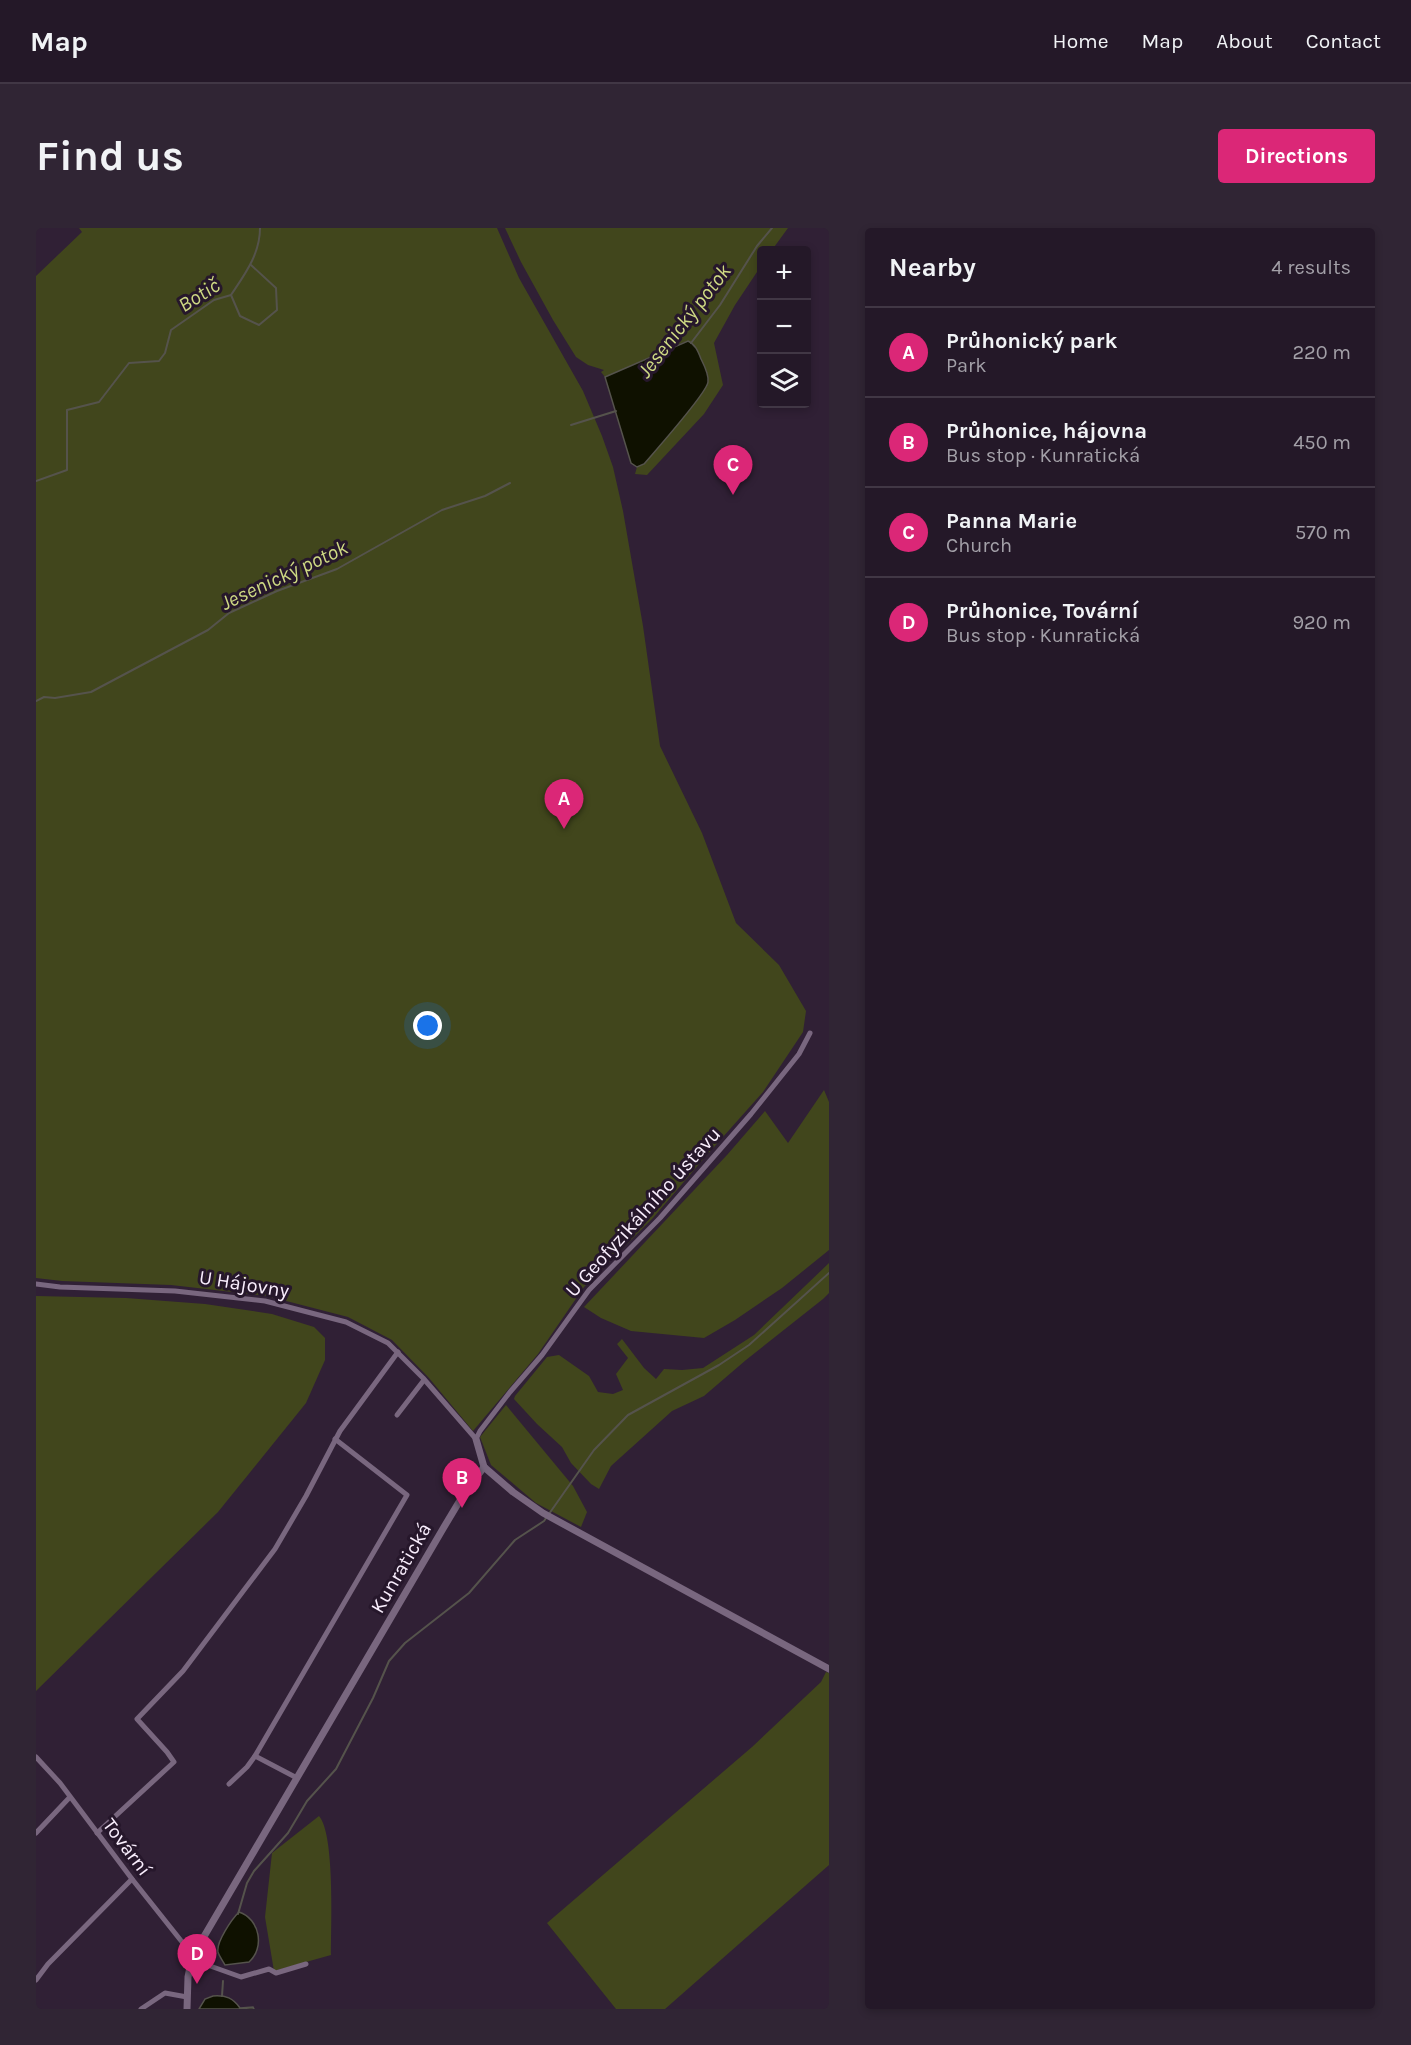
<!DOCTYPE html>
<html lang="en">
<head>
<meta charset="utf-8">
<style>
	:root { --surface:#241828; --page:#302534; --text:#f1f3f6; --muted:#a3a0a8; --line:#413745; --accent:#db2777 }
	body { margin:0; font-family:Karla,sans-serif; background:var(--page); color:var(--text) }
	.controls { position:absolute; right:18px; top:18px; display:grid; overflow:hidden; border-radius:6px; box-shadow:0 3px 9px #0003 }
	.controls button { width:54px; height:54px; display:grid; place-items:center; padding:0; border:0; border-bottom:2px solid var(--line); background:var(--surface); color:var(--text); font:30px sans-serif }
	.you { position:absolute; left:392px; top:798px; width:21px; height:21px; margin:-15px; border:4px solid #fff; border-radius:50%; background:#1a73e8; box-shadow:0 0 0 9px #1a73e833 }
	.badge { display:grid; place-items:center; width:39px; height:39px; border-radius:50%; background:var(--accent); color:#fff; font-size:20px; font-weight:700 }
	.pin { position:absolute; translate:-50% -50px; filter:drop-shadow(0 2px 3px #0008) }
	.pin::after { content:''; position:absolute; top:32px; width:21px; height:18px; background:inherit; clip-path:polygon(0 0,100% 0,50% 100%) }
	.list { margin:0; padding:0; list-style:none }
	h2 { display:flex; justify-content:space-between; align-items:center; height:78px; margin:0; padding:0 24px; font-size:26px }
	h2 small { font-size:20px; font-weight:400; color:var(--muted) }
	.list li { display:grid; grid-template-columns:39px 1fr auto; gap:18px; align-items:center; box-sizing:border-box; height:90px; padding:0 24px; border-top:2px solid var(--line) }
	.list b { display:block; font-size:22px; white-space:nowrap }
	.list p { margin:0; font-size:20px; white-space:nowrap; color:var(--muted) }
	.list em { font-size:20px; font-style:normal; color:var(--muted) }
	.icon { flex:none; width:33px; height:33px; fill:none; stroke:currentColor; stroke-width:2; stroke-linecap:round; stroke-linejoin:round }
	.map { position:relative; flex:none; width:793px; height:1781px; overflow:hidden; border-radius:6px }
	header { display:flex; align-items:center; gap:36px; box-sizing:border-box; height:84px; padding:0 30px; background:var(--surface); border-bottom:2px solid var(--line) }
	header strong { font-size:28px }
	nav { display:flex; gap:33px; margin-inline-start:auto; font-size:21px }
	.intro { display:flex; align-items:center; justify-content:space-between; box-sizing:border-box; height:144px; padding:0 36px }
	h1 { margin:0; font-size:42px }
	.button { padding:15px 27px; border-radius:6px; background:var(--accent); color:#fff; font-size:21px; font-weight:700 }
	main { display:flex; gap:36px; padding:0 36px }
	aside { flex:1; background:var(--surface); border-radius:6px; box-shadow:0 3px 9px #0003 }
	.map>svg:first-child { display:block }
	.green { fill:#41461c }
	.water { fill:#0f1100; stroke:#55534c; stroke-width:1.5 }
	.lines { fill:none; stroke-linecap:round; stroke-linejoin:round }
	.stream { stroke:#55534c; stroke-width:2 }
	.minor { stroke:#79677f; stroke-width:5 }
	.tertiary { stroke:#79677f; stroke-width:7 }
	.labels { text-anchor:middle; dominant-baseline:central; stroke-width:6; stroke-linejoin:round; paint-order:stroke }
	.street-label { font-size:20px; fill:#f9eefd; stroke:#26172b }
	.water-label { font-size:21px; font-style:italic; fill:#ced983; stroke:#26172b }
</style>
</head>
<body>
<header>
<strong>Map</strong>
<nav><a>Home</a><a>Map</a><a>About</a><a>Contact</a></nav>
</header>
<div class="intro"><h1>Find us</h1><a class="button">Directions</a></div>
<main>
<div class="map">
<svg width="793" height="1781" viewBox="0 0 793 1781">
	<rect width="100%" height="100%" fill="#302035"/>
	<g class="green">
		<polygon points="43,0 461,0 483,50 547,163 566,208 577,239 587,283 607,398 624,518 666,605 700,695 743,737 770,783 767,804 727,864 670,928 617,990 548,1059 502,1126 437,1203 393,1150 356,1112 312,1089 231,1068 135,1057 26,1053 0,1050 0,48 46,4"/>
		<polygon points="469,0 752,0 736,22 726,22 725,38 699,77 678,115 687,157 668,186 611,247 599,246 601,239 608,235 658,177 655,114 648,114 569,149 565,144 568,142 552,137 540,129 517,92 485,34"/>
		<polygon points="788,862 793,874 793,1022 746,1060 699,1092 668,1110 595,1103 565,1090 548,1079 691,927 729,883 752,915"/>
		<polygon points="793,1035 793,1065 787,1071 710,1132 668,1168 636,1183 575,1238 563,1261 555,1256 535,1235 526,1219 501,1196 478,1171 479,1168 511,1129 523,1127 553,1148 562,1164 577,1166 587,1162 580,1146 592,1130 581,1116 586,1111 608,1140 620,1151 628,1141 646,1142 667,1140 718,1107"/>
		<polygon points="0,1068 90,1070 169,1076 236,1086 278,1099 289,1110 289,1132 270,1175 182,1284 0,1463"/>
		<polygon points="470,1177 537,1258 551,1284 545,1299 500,1275 455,1237 444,1209"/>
		<polygon points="790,1444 793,1445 793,1637 629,1781 580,1781 511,1695 716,1519 785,1454"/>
		<path d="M283,1588C299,1606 295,1700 295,1727L238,1743L229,1689L236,1625Z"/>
	</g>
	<g class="water">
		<path d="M652,113C659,116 662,123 665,131C668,137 673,146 672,154C671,165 619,223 608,236L601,239L595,235L569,149Z"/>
		<path d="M203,1684C224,1691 229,1720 213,1734L189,1737C187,1733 183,1728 182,1724C180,1714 196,1691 203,1684Z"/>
		<path d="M177,1768C190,1767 197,1770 204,1780L217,1779L218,1781H163L169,1771Z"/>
	</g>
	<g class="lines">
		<g class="stream">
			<polyline points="195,67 204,88 223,97 241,82 240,60 215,37"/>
			<polyline points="655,115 684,77 721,18 736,0"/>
			<polyline points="535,197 580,183"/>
			<path d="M0,253L31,242V182L63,174L93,135L123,133L129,125L135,102L178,72L195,67C209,46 224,26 224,0"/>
			<polyline points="0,473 8,469 19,470 55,464 172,402 193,385 241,363 301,341 406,282 449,268 474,255"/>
			<polyline points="202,1686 211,1655 218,1643 252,1605 271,1573 300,1541 337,1470 353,1433 369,1415 433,1365 479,1312 508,1293 558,1222 592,1187 683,1137 713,1117 793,1045"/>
			<polyline points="186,1768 187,1753"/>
		</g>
		<g class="minor">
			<polyline points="0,1056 24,1059 139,1063 229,1073 310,1094 352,1115 387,1150 440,1211 444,1203 474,1164 506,1127 553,1062 624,990 715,886 763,826 774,805"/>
			<polyline points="361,1187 388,1152"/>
			<polyline points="219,1528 261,1550"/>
			<polyline points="0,1529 24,1555 96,1651 154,1724 156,1729 163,1734 205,1749 233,1741 240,1745 270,1736"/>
			<polyline points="193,1556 211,1539 219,1528 371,1267 299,1211"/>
			<polyline points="0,1605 34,1569"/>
			<polyline points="61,1605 138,1534 131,1524 101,1491 147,1443 239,1321 270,1268 304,1203 362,1124"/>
			<polyline points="0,1752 12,1736 96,1651"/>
			<polyline points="105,1781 129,1765 151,1769"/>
		</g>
		<g class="tertiary">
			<polyline points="440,1211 448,1239"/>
			<polyline points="448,1239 477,1264 507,1285 793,1441"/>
			<polyline points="151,1781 152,1749 156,1729 408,1299 426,1269 448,1239"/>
		</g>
	</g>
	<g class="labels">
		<g class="street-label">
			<text transform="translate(607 984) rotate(-48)">U Geofyzikálního ústavu</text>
			<text transform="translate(208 1056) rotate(9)">U Hájovny</text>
			<text transform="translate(365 1340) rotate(-60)">Kunratická</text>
			<text transform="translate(91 1619) rotate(53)">Tovární</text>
		</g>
		<g class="water-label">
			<text transform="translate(163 67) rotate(-32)">Botič</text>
			<text transform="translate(648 93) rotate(-52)">Jesenický potok</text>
			<text transform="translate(248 347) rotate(-25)">Jesenický potok</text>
		</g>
	</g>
</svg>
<div class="controls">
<button>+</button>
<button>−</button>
<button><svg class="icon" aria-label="layers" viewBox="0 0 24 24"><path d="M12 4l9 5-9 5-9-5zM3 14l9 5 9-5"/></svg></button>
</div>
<div class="you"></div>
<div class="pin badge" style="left:528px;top:601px">A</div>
<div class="pin badge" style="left:426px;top:1280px">B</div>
<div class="pin badge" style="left:697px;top:267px">C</div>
<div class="pin badge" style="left:161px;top:1756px">D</div>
</div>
<aside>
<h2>Nearby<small>4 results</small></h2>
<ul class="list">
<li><span class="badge">A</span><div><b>Průhonický park</b><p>Park</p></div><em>220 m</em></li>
<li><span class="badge">B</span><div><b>Průhonice, hájovna</b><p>Bus stop · Kunratická</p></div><em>450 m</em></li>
<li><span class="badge">C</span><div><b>Panna Marie</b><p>Church</p></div><em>570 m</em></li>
<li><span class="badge">D</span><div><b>Průhonice, Tovární</b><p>Bus stop · Kunratická</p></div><em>920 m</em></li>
</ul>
</aside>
</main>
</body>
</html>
